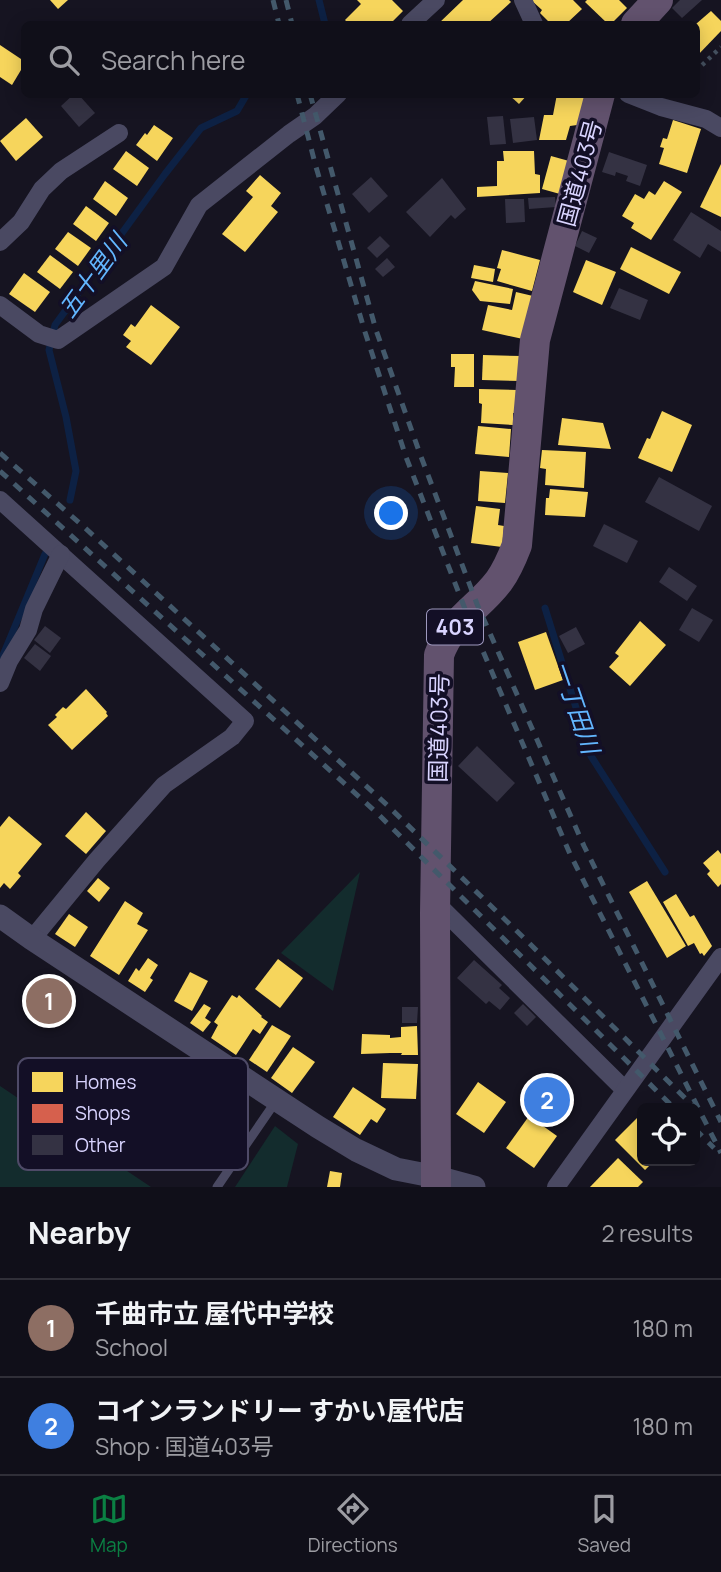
<!DOCTYPE html>
<html lang="en">
<head>
<meta charset="utf-8">
<style>
	:root { --surface:#100f19; --page:#191822; --text:#f1f3f6; --muted:#9c9ca2; --line:#302f38; --accent:#0b8043 }
	body { margin:0; font-family:Manrope,"Noto Sans JP",sans-serif; background:var(--page); color:var(--text) }
	.controls { position:absolute; right:21px; bottom:21px; display:grid; overflow:hidden; border-radius:10px; box-shadow:0 4px 18px #0003 }
	.controls button { width:63px; height:63px; display:grid; place-items:center; padding:0; border:0; border-bottom:2px solid var(--line); background:var(--surface); color:var(--text); font:35px sans-serif }
	.you { position:absolute; left:392px; top:514px; width:24px; height:24px; margin:-18px; border:5px solid #fff; border-radius:50%; background:#1a73e8; box-shadow:0 0 0 10px #1a73e833 }
	.badge { display:grid; place-items:center; width:46px; height:46px; border-radius:50%; background:var(--accent); color:#fff; font-size:23px; font-weight:700 }
	.pin { position:absolute; translate:-50% -50%; border:4px solid #fff; box-shadow:0 2px 7px #0006 }
	.list { margin:0; padding:0; list-style:none }
	h2 { display:flex; justify-content:space-between; align-items:center; height:91px; margin:0; padding:0 28px; font-size:30px }
	h2 small { font-size:23px; font-weight:400; color:var(--muted) }
	.list li { display:grid; grid-template-columns:46px 1fr auto; gap:21px; align-items:center; box-sizing:border-box; height:98px; padding:0 28px; border-top:2px solid var(--line) }
	.list b { display:block; font-size:26px; white-space:nowrap }
	.list p { margin:0; font-size:23px; white-space:nowrap; color:var(--muted) }
	.list em { font-size:23px; font-style:normal; color:var(--muted) }
	.icon { flex:none; width:38px; height:38px; fill:none; stroke:currentColor; stroke-width:2; stroke-linecap:round; stroke-linejoin:round }
	.map { position:relative; flex:none; width:721px; height:1187px; overflow:hidden }
	.search { position:absolute; background:var(--surface); box-shadow:0 4px 18px #0003; left:21px; right:21px; top:21px; height:77px; display:flex; align-items:center; gap:18px; box-sizing:border-box; padding:0 24px; border-radius:10px; color:var(--muted); font-size:26px }
	.sheet { height:287px; background:var(--surface) }
	nav { display:flex; justify-content:space-around; align-items:center; box-sizing:border-box; height:98px; border-top:2px solid var(--line); background:var(--surface); font-size:19px; color:var(--muted) }
	nav a { display:grid; justify-items:center; gap:4px }
	nav .on { color:var(--accent) }
	.map>svg:first-child { display:block }
	.green { fill:#132c2d }
	.homes { fill:#f6d55c }
	.shops { fill:#d6604d }
	.lines { fill:none; stroke-linecap:round; stroke-linejoin:round }
	.stream { stroke:#0d2144; stroke-width:7 }
	.building { fill:#343243 }
	.path { stroke:#44505f; stroke-width:4.5; stroke-dasharray:3.5 5; stroke-linecap:butt }
	.service { stroke:#4a4962; stroke-width:9 }
	.minor { stroke:#4a4962; stroke-width:18 }
	.tertiary { stroke:#4a4962; stroke-width:23 }
	.trunk { stroke:#62526e; stroke-width:30 }
	.rail { stroke:#43596b; stroke-width:5; stroke-dasharray:10 9; stroke-linecap:butt }
	.labels { text-anchor:middle; dominant-baseline:central; stroke-width:7; stroke-linejoin:round; paint-order:stroke }
	.shield { fill:#130f26; stroke:#9e99be; stroke-width:2 }
	.shield-label { font-size:21px; font-weight:bold; fill:#d9d4ff }
	.street-label { font-size:23px; fill:#d9d4ff; stroke:#130f26 }
	.water-label { font-size:24px; font-style:italic; fill:#62b6ff; stroke:#130f26 }
	.key { fill:#130f26; stroke:#4e4a67; stroke-width:2 }
	.key-label { font-size:19px; fill:#d9d4ff }
</style>
</head>
<body>
<div class="map">
<svg width="721" height="1187" viewBox="0 0 721 1187">
	<rect width="100%" height="100%" fill="#161421"/>
	<g class="green">
		<polygon points="360,872 333,991 281,953"/>
		<polygon points="0,1086 151,1187 0,1187"/>
		<polygon points="275,1126 298,1144 287,1187 235,1187"/>
	</g>
	<g class="homes">
		<polygon points="50,0 68,0 58,9"/>
		<polygon points="357,0 392,0 403,11 390,24 349,24 345,20 361,4"/>
		<polygon points="463,0 509,0 511,2 487,24 475,24 472,21 469,24 438,24"/>
		<polygon points="531,0 573,0 582,9 566,24 551,24 540,13 542,10"/>
		<polygon points="587,0 619,0 627,8 611,24 608,24 585,2"/>
		<polygon points="711,11 721,21 721,31 696,57 696,24"/>
		<polygon points="0,45 24,61 24,65 12,85 0,77"/>
		<polygon points="508,94 528,94 519,104"/>
		<polygon points="557,94 586,94 577,125 570,126 566,140 539,140 544,115 553,115"/>
		<polygon points="26,118 43,137 16,161 0,141"/>
		<polygon points="673,120 701,129 687,173 659,164 664,148 660,147 663,138 667,139"/>
		<polygon points="154,125 173,138 157,161 136,145 145,133 147,135"/>
		<polygon points="126,151 149,168 137,186 113,169"/>
		<polygon points="503,151 534,151 535,174 540,175 540,193 477,197 477,187 497,186 497,161 504,161"/>
		<polygon points="551,156 569,161 560,194 542,189"/>
		<polygon points="721,164 721,217 700,207"/>
		<polygon points="260,175 281,193 271,206 278,212 245,252 222,234 253,197 246,191"/>
		<polygon points="105,181 128,198 116,216 93,199"/>
		<polygon points="664,181 682,192 651,240 631,228 634,223 622,216 635,194 644,199 649,191 655,195"/>
		<polygon points="86,206 109,223 96,241 73,224"/>
		<polygon points="68,232 91,248 78,266 55,249"/>
		<polygon points="631,247 681,272 669,294 620,269"/>
		<polygon points="502,250 540,260 532,291 497,281 501,269 497,268"/>
		<polygon points="50,255 73,272 60,289 37,272"/>
		<polygon points="586,260 616,272 602,305 573,292"/>
		<polygon points="474,265 495,269 493,282 471,278"/>
		<polygon points="24,273 50,292 35,312 9,294"/>
		<polygon points="475,281 513,289 510,304 480,301 472,290"/>
		<polygon points="516,292 533,296 523,339 482,330 488,305 512,310"/>
		<polygon points="151,305 180,327 151,365 126,347 131,341 123,335 131,324 135,327"/>
		<polygon points="451,354 474,354 474,387 454,387 455,367 451,367"/>
		<polygon points="483,355 521,356 520,381 482,380"/>
		<polygon points="479,389 517,390 516,413 513,413 513,425 481,423 482,404 479,403"/>
		<polygon points="662,411 692,425 672,472 638,458 647,438 650,439"/>
		<polygon points="562,418 603,423 611,449 558,445"/>
		<polygon points="478,426 511,429 509,457 475,454"/>
		<polygon points="542,450 586,452 584,488 545,485 546,469 540,468"/>
		<polygon points="480,471 508,473 505,503 478,501"/>
		<polygon points="550,489 588,492 585,517 545,515 546,498 549,498"/>
		<polygon points="476,506 500,509 498,525 504,526 502,547 471,543"/>
		<polygon points="640,621 666,645 630,686 609,667 619,656 615,653"/>
		<polygon points="546,632 563,680 535,690 518,642"/>
		<polygon points="86,689 107,712 106,713 108,716 72,750 48,725 57,717 55,715 63,707 66,709"/>
		<polygon points="86,812 106,831 86,854 65,836"/>
		<polygon points="9,816 42,844 18,873 21,876 10,889 4,883 0,888 0,827"/>
		<polygon points="718,850 721,854 721,884 718,887 707,874 710,871 703,863"/>
		<polygon points="98,878 110,888 99,902 87,891"/>
		<polygon points="647,881 686,946 667,958 629,892"/>
		<polygon points="676,894 690,917 694,915 712,946 704,956 702,953 700,954 694,943 688,946 663,902"/>
		<polygon points="125,901 143,913 137,924 148,930 119,975 90,956"/>
		<polygon points="69,914 88,927 75,947 55,934"/>
		<polygon points="148,958 158,965 150,978 153,980 145,992 128,981 136,968 139,971"/>
		<polygon points="278,959 303,978 280,1008 255,989"/>
		<polygon points="190,972 208,981 192,1011 174,1001"/>
		<polygon points="232,995 237,998 239,995 262,1016 261,1017 268,1022 260,1034 253,1029 236,1055 211,1038 218,1025 214,1022"/>
		<polygon points="204,1004 211,1008 205,1018 211,1022 203,1032 190,1023"/>
		<polygon points="272,1025 291,1036 267,1072 249,1060"/>
		<polygon points="417,1026 418,1055 401,1055 402,1053 390,1053 361,1054 362,1034 390,1035 390,1038 401,1037 401,1027"/>
		<polygon points="293,1047 315,1062 292,1093 271,1078"/>
		<polygon points="383,1063 418,1064 416,1099 381,1098"/>
		<polygon points="478,1082 506,1102 484,1133 456,1114"/>
		<polygon points="353,1087 386,1109 377,1123 371,1119 360,1135 333,1117"/>
		<polygon points="641,1114 642,1116 642,1161 654,1161 645,1170 615,1140"/>
		<polygon points="529,1116 557,1136 534,1168 506,1148"/>
		<polygon points="618,1158 643,1182 638,1187 590,1187"/>
		<polygon points="330,1171 342,1173 340,1187 327,1187"/>
	</g>
	<polygon class="shops" points="535,1076 574,1103 559,1124 520,1098"/>
	<g class="lines">
		<g class="stream">
			<polyline points="319,0 325,24"/>
			<polyline points="70,500 76,471 66,417 49,350 55,325 165,174 201,128 237,111 247,94"/>
			<polyline points="545,608 591,756 665,872"/>
			<polyline points="1,660 45,554"/>
		</g>
	</g>
	<g class="building">
		<polygon points="680,0 702,0 682,18 672,8"/>
		<polygon points="74,94 78,94 95,113 79,127 61,106"/>
		<polygon points="503,116 506,144 490,145 487,117"/>
		<polygon points="534,117 537,140 513,143 510,119"/>
		<polygon points="609,152 647,165 640,186 626,181 628,176 616,172 615,176 602,172"/>
		<polygon points="371,177 388,196 369,213 352,194"/>
		<polygon points="442,178 466,209 455,219 451,215 430,237 406,212"/>
		<polygon points="555,197 556,207 529,209 528,198"/>
		<polygon points="505,199 524,199 525,222 506,223"/>
		<polygon points="691,212 721,231 721,252 708,244 700,258 673,240"/>
		<polygon points="582,231 597,238 589,253 575,246"/>
		<polygon points="380,236 390,246 377,258 367,248"/>
		<polygon points="387,258 395,267 383,277 375,269"/>
		<polygon points="619,288 648,300 640,320 610,308"/>
		<polygon points="659,477 712,506 699,531 645,502"/>
		<polygon points="604,524 638,541 627,563 593,546"/>
		<polygon points="669,567 697,586 687,601 659,582"/>
		<polygon points="692,608 713,620 699,642 679,630"/>
		<polygon points="45,626 61,638 50,653 34,640"/>
		<polygon points="576,627 585,644 568,653 559,636"/>
		<polygon points="35,644 51,656 40,671 24,658"/>
		<polygon points="477,746 515,783 497,802 458,766"/>
		<polygon points="474,960 502,985 499,988 510,998 500,1010 489,1001 486,1004 457,978"/>
		<polygon points="523,1004 536,1017 527,1026 514,1013"/>
		<polygon points="402,1007 418,1007 417,1023 402,1023"/>
	</g>
	<g class="lines">
		<polyline class="path" points="696,71 721,47"/>
		<polyline class="service" points="217,1187 276,1101"/>
		<g class="minor">
			<polyline points="523,0 534,24"/>
			<polyline points="410,24 436,0"/>
			<polyline points="628,94 661,107 706,119 721,128"/>
			<polyline points="0,242 21,222 42,189 61,171 119,133"/>
			<polyline points="0,305 39,334 58,340 164,267 199,205 289,134 315,116 338,94"/>
			<polyline points="0,500 245,721 232,737 164,785 97,860 32,939"/>
			<polyline points="0,683 9,661 28,630 34,609 61,554"/>
			<polyline points="435,902 625,1090"/>
			<polyline points="556,1187 721,957"/>
		</g>
		<polyline class="tertiary" points="0,916 32,939 318,1127 356,1150 396,1169 437,1177 474,1187"/>
		<g class="trunk">
			<polyline points="636,24 658,0"/>
			<path d="M436,1187L435,913L439,655C452,619 478,609 499,581C507,570 512,558 517,545L535,340L600,94"/>
		</g>
		<g class="rail">
			<polyline points="273,0 279,24"/>
			<polyline points="286,0 292,24"/>
			<polyline points="297,94 316,167 365,332 406,457 467,614 570,854 721,1153"/>
			<polyline points="310,94 376,330 420,454 477,604 584,846 721,1122"/>
			<polyline points="0,453 84,527 387,805 526,940 693,1106"/>
			<polyline points="0,471 378,814 674,1108"/>
			<polyline points="695,1129 714,1148"/>
		</g>
	</g>
	<g class="labels">
		<rect class="shield" x="427" y="609.5" width="56" height="35" rx="5"/>
		<g class="shield-label">
			<text x="455" y="627">403</text>
		</g>
		<g class="street-label">
			<text transform="translate(579 173) rotate(-75)">国道403号</text>
			<text transform="translate(438 728) rotate(-89)">国道403号</text>
		</g>
		<g class="water-label">
			<text transform="translate(92 275) rotate(-54)">五十里川</text>
			<text transform="translate(577 707) rotate(71)">一丁田川</text>
		</g>
	</g>
	<rect x="18" y="1058" width="230" height="112" rx="10" class="key"/>
	<rect x="32" y="1072" width="31" height="20" fill="#f6d55c"/>
	<rect x="32" y="1104" width="31" height="19" fill="#d6604d"/>
	<rect x="32" y="1135" width="31" height="20" fill="#343243"/>
	<g class="key-label">
		<text x="75" y="1089">Homes</text>
		<text x="75" y="1120">Shops</text>
		<text x="75" y="1152">Other</text>
	</g>
</svg>
<div class="controls">
<button><svg class="icon" aria-label="locate" viewBox="0 0 24 24"><circle cx="12" cy="12" r="6"/><path d="M12 2v4M12 18v4M2 12h4M18 12h4"/></svg></button>
</div>
<div class="you"></div>
<div class="pin badge" style="left:49px;top:1001px;background:#8d6e63">1</div>
<div class="pin badge" style="left:547px;top:1100px;background:#3f7fe0">2</div>
<div class="search"><svg class="icon" aria-label="search" viewBox="0 0 24 24"><circle cx="10" cy="10" r="6"/><path d="M15 15l6 6"/></svg>Search here</div>
</div>
<section class="sheet">
<h2>Nearby<small>2 results</small></h2>
<ul class="list">
<li><span class="badge" style="background:#8d6e63">1</span><div><b>千曲市立 屋代中学校</b><p>School</p></div><em>180 m</em></li>
<li><span class="badge" style="background:#3f7fe0">2</span><div><b>コインランドリー すかい屋代店</b><p>Shop · 国道403号</p></div><em>180 m</em></li>
</ul>
</section>
<nav>
<a class="on"><svg class="icon" aria-label="map" viewBox="0 0 24 24"><path d="M3 6l6-2 6 2 6-2v14l-6 2-6-2-6 2zM9 4v14M15 6v14"/></svg>Map</a>
<a><svg class="icon" aria-label="directions" viewBox="0 0 24 24"><path d="M12 3l9 9-9 9-9-9zM9 14v-3h6M13 9l2 2-2 2"/></svg>Directions</a>
<a><svg class="icon" aria-label="saved" viewBox="0 0 24 24"><path d="M7 4h10v16l-5-4-5 4z"/></svg>Saved</a>
</nav>
</body>
</html>
